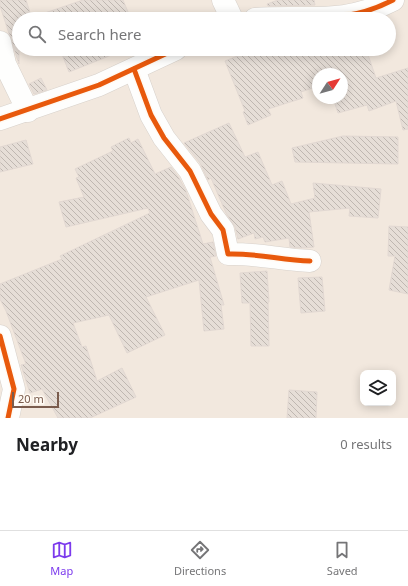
<!DOCTYPE html>
<html lang="en">
<head>
<meta charset="utf-8">
<style>
	:root { --surface:#fff; --page:#f2f2f2; --text:#202124; --muted:#757577; --line:#e0e0e0; --accent:#7c3aed }
	body { margin:0; font-family:"Noto Sans",sans-serif; background:var(--page); color:var(--text) }
	.controls { position:absolute; right:12px; bottom:12px; display:grid; overflow:hidden; border-radius:8px; box-shadow:0 2px 10px #0003 }
	.controls button { width:36px; height:36px; display:grid; place-items:center; padding:0; border:0; border-bottom:1px solid var(--line); background:var(--surface); color:var(--text); font:20px sans-serif }
	.compass { position:absolute; left:312px; top:68px; width:36px; height:36px; border-radius:50%; background:var(--surface); box-shadow:0 2px 10px #0003; rotate:54deg }
	.scale { position:absolute; left:12px; bottom:10px; width:47px; box-sizing:border-box; padding-left:4px; border:2px solid #7a5c4d; border-top:0; font-size:11px; line-height:14px; white-space:nowrap; color:#7a5c4d; -webkit-text-stroke:3px #fffaf3; paint-order:stroke }
	.list { margin:0; padding:0; list-style:none }
	h2 { display:flex; justify-content:space-between; align-items:center; height:52px; margin:0; padding:0 16px; font-size:17px }
	h2 small { font-size:13px; font-weight:400; color:var(--muted) }
	.icon { flex:none; width:22px; height:22px; fill:none; stroke:currentColor; stroke-width:2; stroke-linecap:round; stroke-linejoin:round }
	.map { position:relative; flex:none; width:408px; height:418px; overflow:hidden }
	.search { position:absolute; background:var(--surface); box-shadow:0 2px 10px #0003; left:12px; right:12px; top:12px; height:44px; display:flex; align-items:center; gap:10px; box-sizing:border-box; padding:0 14px; border-radius:22px; color:var(--muted); font-size:15px }
	.sheet { height:112px; background:var(--surface) }
	nav { display:flex; justify-content:space-around; align-items:center; box-sizing:border-box; height:56px; border-top:1px solid var(--line); background:var(--surface); font-size:11px; color:var(--muted) }
	nav a { display:grid; justify-items:center; gap:2px }
	nav .on { color:var(--accent) }
	.map>svg:first-child { display:block }
	.residential { fill:#f2e8de; fill-rule:evenodd }
	.building { fill:url(#building-back-hatch); stroke:#e2d8d2 }
	.lines { fill:none; stroke-linecap:round; stroke-linejoin:round }
	.minor-casing { stroke:#d7d1cb; stroke-width:23 }
	.minor { stroke:#fefefd; stroke-width:22 }
	.cycleway-casing { stroke:#fffaf3; stroke-width:8 }
	.cycleway { stroke:#e8590c; stroke-width:5 }
</style>
</head>
<body>
<div class="map">
<svg width="408" height="418" viewBox="0 0 408 418">
	<defs>
		<pattern id="building-back-hatch" width="6" height="6" patternUnits="userSpaceOnUse"><rect width="6" height="6" fill="#e6ded7"/><path d="M-1 5l2 2M0 0l6 6M5-1l2 2" fill="none" stroke="#bfb7b1"/></pattern>
	</defs>
	<rect width="100%" height="100%" fill="#f9f5f0"/>
	<path class="residential" d="M0,0H408V418H0ZM19,19H389V49H19ZM318,74H342V98H318ZM363,373H393V403H363Z"/>
	<g class="building">
		<polygon points="0,0 26,0 32,19 19,19 19,64 0,6"/>
		<polygon points="83,0 123,0 131,19 33,19 33,17"/>
		<polygon points="278,0 314,0 315,5 268,6 267,4"/>
		<polygon points="60,49 123,49 124,50 69,72"/>
		<polygon points="255,49 366,49 376,78 408,68 408,129 403,130 396,101 369,111 367,105 338,113 333,98 342,98 342,74 318,74 318,86 301,92 303,98 268,109 271,115 248,125 243,112 245,111 225,61"/>
		<polygon points="41,78 47,90 34,94 29,84"/>
		<polygon points="229,123 245,157 258,152 272,185 282,181 291,204 315,198 313,183 381,189 378,218 349,216 350,208 309,212 314,247 304,248 290,247 289,238 265,242 263,237 255,239 254,233 238,239 235,227 226,213 211,178 208,180 200,163 184,143"/>
		<polygon points="343,136 398,137 398,164 295,162 292,148"/>
		<polygon points="129,138 131,143 138,139 155,174 171,167 179,178 186,191 203,244 213,242 216,256 210,257 224,305 221,305 224,329 204,331 199,280 146,297 165,335 127,353 109,315 73,323 82,347 86,346 97,381 122,368 136,397 90,418 58,418 42,389 30,393 21,365 26,364 6,311 0,299 0,284 62,259 60,256 150,213 148,208 66,227 59,202 84,197 76,178 79,177 75,169 113,151 111,147"/>
		<polygon points="26,140 33,164 0,172 0,147"/>
		<polygon points="389,226 408,227 408,294 389,290 395,256 388,256"/>
		<polygon points="267,271 269,302 268,302 269,346 251,346 250,303 242,303 240,273"/>
		<polygon points="322,277 325,311 301,313 298,278"/>
		<polygon points="289,390 317,392 316,418 287,418"/>
	</g>
	<g class="lines">
		<g class="minor-casing">
			<g id="minor">
				<polyline points="223,0 232,19"/>
				<path d="M255,19C307,15 343,26 393,0"/>
				<polyline points="0,42 5,64 28,111"/>
				<path d="M134,69L151,115L164,138L190,171L211,214L223,230L228,254C255,253 282,260 310,261"/>
				<polyline points="0,119 99,85 176,49"/>
				<polyline points="0,336 14,389 8,418"/>
			</g>
		</g>
		<use href="#minor" class="minor"/>
		<g class="cycleway-casing">
			<g id="cycleway">
				<path d="M255,19C307,15 343,26 393,0"/>
				<path d="M134,69L151,115L164,138L190,171L211,214L223,230L228,254C255,253 282,260 310,261"/>
				<polyline points="0,119 99,85 176,49"/>
				<polyline points="0,336 14,389 8,418"/>
			</g>
		</g>
		<use href="#cycleway" class="cycleway"/>
	</g>
</svg>
<div class="controls">
<button><svg class="icon" aria-label="layers" viewBox="0 0 24 24"><path d="M12 4l9 5-9 5-9-5zM3 14l9 5 9-5"/></svg></button>
</div>
<svg class="compass" viewBox="-18 -18 36 36"><path d="M0-13l5 13h-10z" fill="#e53935"/><path d="M0 13l5-13h-10z" fill="#757577"/></svg>
<div class="scale">20 m</div>
<div class="search"><svg class="icon" aria-label="search" viewBox="0 0 24 24"><circle cx="10" cy="10" r="6"/><path d="M15 15l6 6"/></svg>Search here</div>
</div>
<section class="sheet">
<h2>Nearby<small>0 results</small></h2>
<ul class="list">
</ul>
</section>
<nav>
<a class="on"><svg class="icon" aria-label="map" viewBox="0 0 24 24"><path d="M3 6l6-2 6 2 6-2v14l-6 2-6-2-6 2zM9 4v14M15 6v14"/></svg>Map</a>
<a><svg class="icon" aria-label="directions" viewBox="0 0 24 24"><path d="M12 3l9 9-9 9-9-9zM9 14v-3h6M13 9l2 2-2 2"/></svg>Directions</a>
<a><svg class="icon" aria-label="saved" viewBox="0 0 24 24"><path d="M7 4h10v16l-5-4-5 4z"/></svg>Saved</a>
</nav>
</body>
</html>
